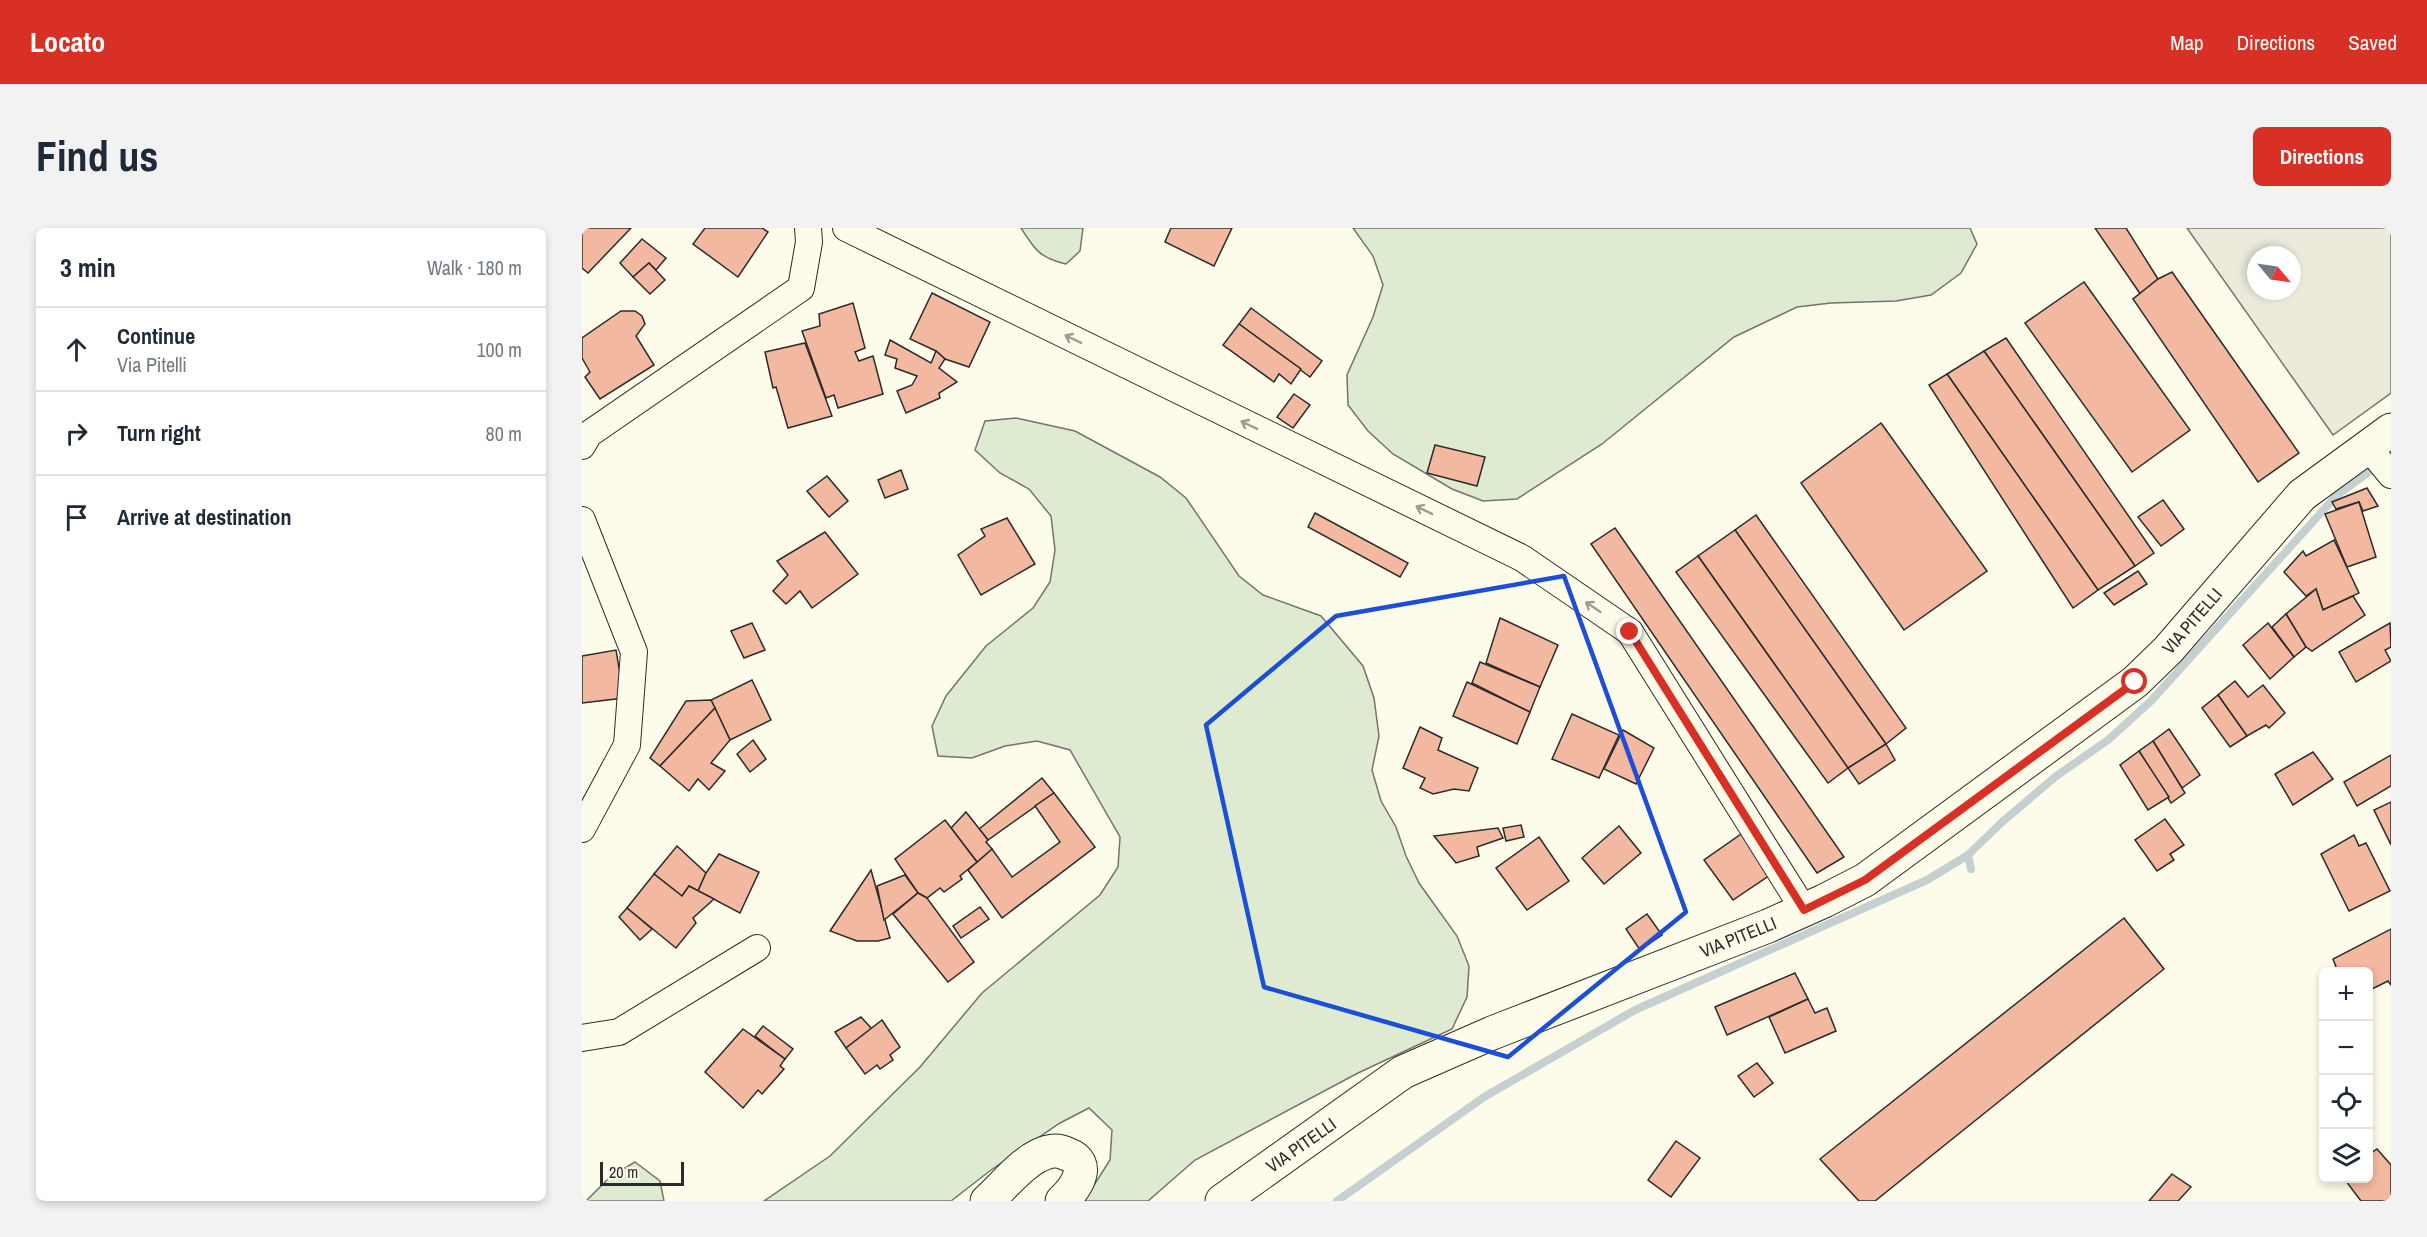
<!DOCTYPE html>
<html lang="en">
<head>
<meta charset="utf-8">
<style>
	:root { --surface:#fff; --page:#f2f2f3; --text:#1f2937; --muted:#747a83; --line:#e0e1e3; --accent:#d93025 }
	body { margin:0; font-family:"Archivo Narrow",sans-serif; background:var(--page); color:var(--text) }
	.controls { position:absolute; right:18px; bottom:18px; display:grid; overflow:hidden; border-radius:9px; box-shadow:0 3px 9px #0003 }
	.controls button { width:54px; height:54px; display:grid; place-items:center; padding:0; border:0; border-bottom:2px solid var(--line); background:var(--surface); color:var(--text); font:30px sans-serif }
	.compass { position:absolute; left:1665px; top:18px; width:54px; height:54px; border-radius:50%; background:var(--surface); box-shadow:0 3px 9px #0003; rotate:119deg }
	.scale { position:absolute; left:18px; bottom:15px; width:84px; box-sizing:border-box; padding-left:6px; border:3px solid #2b2b2b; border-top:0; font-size:16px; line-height:21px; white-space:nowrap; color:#2b2b2b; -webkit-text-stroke:4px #fdfbea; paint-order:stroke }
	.stop { position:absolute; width:18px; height:18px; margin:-14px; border:4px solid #d93025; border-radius:50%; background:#fff }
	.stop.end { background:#d93025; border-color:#fff; box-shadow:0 2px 6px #0008 }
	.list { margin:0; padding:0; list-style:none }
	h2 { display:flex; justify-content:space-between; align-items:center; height:78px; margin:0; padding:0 24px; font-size:26px }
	h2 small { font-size:20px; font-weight:400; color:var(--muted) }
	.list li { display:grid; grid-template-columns:39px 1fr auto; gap:18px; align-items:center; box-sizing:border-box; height:84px; padding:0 24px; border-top:2px solid var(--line) }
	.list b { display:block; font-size:22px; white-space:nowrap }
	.list p { margin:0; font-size:20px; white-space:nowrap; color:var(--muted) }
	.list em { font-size:20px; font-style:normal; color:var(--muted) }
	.icon { flex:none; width:33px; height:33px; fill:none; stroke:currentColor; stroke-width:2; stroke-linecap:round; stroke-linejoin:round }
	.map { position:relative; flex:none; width:1809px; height:973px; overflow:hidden; border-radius:9px }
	header { display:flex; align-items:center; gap:36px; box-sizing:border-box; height:84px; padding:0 30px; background:var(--accent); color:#fff }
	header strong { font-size:28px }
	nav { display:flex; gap:33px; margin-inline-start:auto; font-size:21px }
	.intro { display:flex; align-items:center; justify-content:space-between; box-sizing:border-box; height:144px; padding:0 36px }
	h1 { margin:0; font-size:42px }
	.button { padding:15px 27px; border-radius:9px; background:var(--accent); color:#fff; font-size:21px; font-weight:700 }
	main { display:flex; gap:36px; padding:0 36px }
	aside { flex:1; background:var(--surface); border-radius:9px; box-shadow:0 3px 9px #0003 }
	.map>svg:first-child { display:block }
	.green { fill:#deebd1; stroke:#74746e; stroke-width:1.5 }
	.parking { fill:#eceadb; stroke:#74746e; stroke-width:1.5; fill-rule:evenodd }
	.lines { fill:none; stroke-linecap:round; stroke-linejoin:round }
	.stream { stroke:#c7d0d0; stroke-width:8 }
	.building { fill:#f2b8a0; stroke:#2b2b2b; stroke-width:1.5 }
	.street-casing { stroke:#2b2b2b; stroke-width:28 }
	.secondary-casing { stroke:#2b2b2b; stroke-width:35 }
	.street { stroke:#fdfbea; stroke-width:26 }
	.secondary { stroke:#fdfbea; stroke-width:33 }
	.oneway { stroke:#9e9d94 }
	.route { stroke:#d93025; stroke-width:8 }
	.marked { fill:none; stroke:#1d4ed8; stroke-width:4.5; stroke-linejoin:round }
	.labels { text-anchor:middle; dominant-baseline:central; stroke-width:4.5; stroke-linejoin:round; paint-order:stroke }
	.street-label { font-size:18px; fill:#2b2b2b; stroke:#fdfbea }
</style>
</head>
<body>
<header>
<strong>Locato</strong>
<nav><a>Map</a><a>Directions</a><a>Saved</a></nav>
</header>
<div class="intro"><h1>Find us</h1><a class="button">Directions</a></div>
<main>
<aside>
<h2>3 min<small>Walk · 180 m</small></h2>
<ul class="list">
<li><svg class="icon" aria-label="ahead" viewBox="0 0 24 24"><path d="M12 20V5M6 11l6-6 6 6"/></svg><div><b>Continue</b><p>Via Pitelli</p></div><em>100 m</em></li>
<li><svg class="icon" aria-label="right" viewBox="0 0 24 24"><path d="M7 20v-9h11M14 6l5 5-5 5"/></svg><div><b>Turn right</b></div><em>80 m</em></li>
<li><svg class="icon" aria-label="arrive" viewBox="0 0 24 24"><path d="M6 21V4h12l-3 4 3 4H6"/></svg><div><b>Arrive at destination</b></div></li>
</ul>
</aside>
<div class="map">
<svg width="1809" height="973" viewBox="0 0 1809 973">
	<rect width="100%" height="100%" fill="#fdfbea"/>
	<g class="green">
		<path d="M439,0H501L498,23L484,36C458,30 453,22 439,0Z"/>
		<polygon points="771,0 1388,0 1395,16 1379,45 1349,67 1314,73 1249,75 1215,79 1152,109 1020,216 935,271 901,273 870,261 811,226 786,203 766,177 765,147 791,89 801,57 791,28"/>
		<polygon points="434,190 493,203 578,249 604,270 657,348 681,367 739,388 781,438 792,470 797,508 790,542 799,573 814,599 824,628 837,655 875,708 887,738 885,769 870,801 776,845 613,932 566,973 502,973 528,932 530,902 507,880 478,895 409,942 369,973 182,973 248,928 338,839 400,765 518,667 536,639 538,609 488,522 455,513 423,518 390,530 356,528 350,498 364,468 404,418 451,380 468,354 473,322 469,288 447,261 418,245 393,222 403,193"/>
		<polygon points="53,934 78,953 82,973 4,973 28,949"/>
	</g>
	<path class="parking" d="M1605,0H1809V165L1751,207ZM1674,27H1710V63H1674Z"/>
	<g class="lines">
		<g class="stream">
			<polyline points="1386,627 1389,641"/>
			<polyline points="755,973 902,869 1053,782 1345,652 1386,627 1419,595 1473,549 1526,512 1569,473 1755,267 1798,236"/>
		</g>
	</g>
	<g class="building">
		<polygon points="0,0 49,0 6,45 0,40"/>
		<polygon points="123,0 180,0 186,4 156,49 111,16"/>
		<polygon points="589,0 650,0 632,38 583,14"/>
		<polygon points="1513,0 1544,0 1576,51 1559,67"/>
		<polygon points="60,11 84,30 74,42 67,35 51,49 38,35"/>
		<polygon points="67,35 83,52 68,66 51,49"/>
		<polygon points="1590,44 1717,225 1676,254 1551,71 1576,51"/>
		<polygon points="1502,54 1608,202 1550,244 1443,95"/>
		<polygon points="350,65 408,94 387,139 363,131 354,123 328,111"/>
		<polygon points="271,75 283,120 273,124 277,133 291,128 301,166 256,180 252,167 244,170 220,103 238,98 237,86"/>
		<polygon points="669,80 740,133 728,149 657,96"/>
		<polygon points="39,83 53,83 60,88 63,96 54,108 72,137 18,171 3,149 8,144 0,130 0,110"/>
		<polygon points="657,96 719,141 709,156 697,146 692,154 641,117"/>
		<polygon points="1424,110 1572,325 1553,338 1402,123"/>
		<polygon points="308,112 349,135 354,123 363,131 357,140 375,154 357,165 358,170 324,185 315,163 330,157 335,148 313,140 315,131 303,127"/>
		<polygon points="223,115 250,188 206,200 194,159 191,160 183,124"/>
		<polygon points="1402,123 1553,338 1516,362 1365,146"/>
		<polygon points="1365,146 1516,362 1491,380 1347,157"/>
		<polygon points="712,166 728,177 711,200 695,189"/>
		<polygon points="1299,195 1405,343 1322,402 1219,255"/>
		<polygon points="853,217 903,229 895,258 845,245"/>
		<polygon points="319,242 326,261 303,270 296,252"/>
		<polygon points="245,248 266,273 247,289 225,263"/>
		<polygon points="1785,260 1796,278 1781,283 1777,274 1754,281 1750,274"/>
		<polygon points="1581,272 1602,301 1579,318 1556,289"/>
		<polygon points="1777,274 1794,329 1765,339 1743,286"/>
		<polygon points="733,285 826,335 818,349 726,299"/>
		<polygon points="1174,287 1324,500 1304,516 1153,302"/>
		<polygon points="425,290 453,336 399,367 376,327 403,308 399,301"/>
		<polygon points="1033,300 1262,629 1235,645 1009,316"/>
		<polygon points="1153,302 1304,516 1266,540 1116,328"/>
		<polygon points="243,304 276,346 230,380 218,363 204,376 191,363 206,347 195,333"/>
		<polygon points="1752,312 1777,365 1741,382 1734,361 1724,368 1702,344 1721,323 1724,328"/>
		<polygon points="1116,328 1266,540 1246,555 1094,344"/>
		<polygon points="1556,343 1565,356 1532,377 1522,365"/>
		<polygon points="1734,361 1741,382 1771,368 1783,387 1730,423 1724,419 1704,386"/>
		<polygon points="1704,386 1724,419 1712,429 1690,399"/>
		<polygon points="918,390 976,417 958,459 904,435"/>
		<polygon points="170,395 183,422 162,430 149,403"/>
		<polygon points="1686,395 1712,429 1688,451 1661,417"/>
		<polygon points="1808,395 1809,419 1803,422 1809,433 1774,454 1757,424"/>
		<polygon points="34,422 42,470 0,475 0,428"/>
		<polygon points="898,434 958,459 948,484 890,455"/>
		<polygon points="170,452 189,492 148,512 129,472"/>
		<polygon points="1653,453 1666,469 1681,457 1703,485 1687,500 1684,497 1665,508 1636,467"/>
		<polygon points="885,454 948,484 935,516 871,488"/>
		<polygon points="1636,467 1665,508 1648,519 1620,480"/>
		<polygon points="129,472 133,480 78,538 68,530 104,473"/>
		<polygon points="133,480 148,512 129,535 143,543 127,562 116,551 107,563 78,538"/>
		<polygon points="990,486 1037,507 1017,550 970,531"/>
		<polygon points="838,499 860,510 856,522 896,540 887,563 872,561 851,566 838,560 843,550 821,540"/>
		<polygon points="1587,501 1618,547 1600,560 1571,513"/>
		<polygon points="1041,502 1072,520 1054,556 1022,541"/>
		<polygon points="171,512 184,531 168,544 155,526"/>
		<polygon points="1571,513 1603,565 1589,575 1557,523"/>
		<polygon points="1304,516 1313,532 1277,556 1266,540"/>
		<polygon points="1557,523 1587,569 1566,582 1538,537"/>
		<polygon points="1731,524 1751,551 1711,577 1693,546"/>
		<polygon points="1809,527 1809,558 1775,578 1762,554"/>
		<polygon points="460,550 472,565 406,612 397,601"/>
		<polygon points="472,565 513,619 420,690 386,642 410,621 430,649 478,614 453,578"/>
		<polygon points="1809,574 1809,617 1792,582"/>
		<polygon points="384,584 406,612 404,614 410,621 395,634 369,600"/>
		<polygon points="1583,591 1602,617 1588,626 1592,632 1575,643 1553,612"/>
		<polygon points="363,592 395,634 378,648 380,651 362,664 358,660 345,670 336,665 313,631"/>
		<polygon points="939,597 942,609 924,613 921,600"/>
		<polygon points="1037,598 1059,625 1022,656 1000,630"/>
		<polygon points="916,600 921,610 895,619 897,628 874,635 852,608"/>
		<polygon points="1162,604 1191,645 1151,672 1122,632"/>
		<polygon points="1772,607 1777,618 1784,615 1808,663 1767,683 1739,626"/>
		<polygon points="957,609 987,653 945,682 914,640"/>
		<polygon points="95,618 124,645 116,663 107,658 100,668 72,646"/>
		<polygon points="137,626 177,644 158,685 116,663 124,645"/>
		<polygon points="289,642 308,710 296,713 275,713 248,703"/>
		<polygon points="72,646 100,668 107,658 132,671 111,690 114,695 94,720 45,680"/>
		<polygon points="323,647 336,665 302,692 295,658"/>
		<polygon points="336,665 345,670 392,734 366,754 311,686"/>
		<polygon points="398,679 407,691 379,710 371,698"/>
		<polygon points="45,680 70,701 58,712 37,689"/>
		<polygon points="1065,686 1080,707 1058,722 1044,701"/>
		<polygon points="1542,690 1582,741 1293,973 1277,973 1238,931"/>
		<polygon points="1809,701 1809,757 1806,753 1786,763 1786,744 1756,744 1751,731"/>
		<polygon points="1213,745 1226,771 1145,807 1133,779"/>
		<polygon points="1226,771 1233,785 1245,780 1254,803 1203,825 1187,789"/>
		<polygon points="279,789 290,801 264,820 253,804"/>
		<polygon points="300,792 318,819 308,827 311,832 298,841 295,837 283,846 264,820"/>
		<polygon points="181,798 211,821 203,831 173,808"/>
		<polygon points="161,801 203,831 198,838 202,841 180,866 176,862 161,880 123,844"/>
		<polygon points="1175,835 1191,855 1172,869 1156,848"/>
		<polygon points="1094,913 1118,930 1089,969 1066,952"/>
		<polygon points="1795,921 1809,937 1809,969 1804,973 1779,973 1763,952 1786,950 1786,927"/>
		<polygon points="1590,946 1609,959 1596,973 1567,973"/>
	</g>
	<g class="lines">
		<g class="street-casing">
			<g id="street">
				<polyline points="264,0 940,330 1048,404 1222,682"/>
				<polyline points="0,218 7,206 219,60 227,14 226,0"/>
				<polyline points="1786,219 1809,247"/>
				<polyline points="0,292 52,424 45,517 0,601"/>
				<polyline points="0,810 37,804 175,720"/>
			</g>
		</g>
		<g class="secondary-casing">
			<g id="secondary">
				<path d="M405,973C423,957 443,930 466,924C473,922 479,923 485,926C511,935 494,960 480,973"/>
				<polyline points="640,973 821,844 910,805 1186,698 1242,673 1283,652 1553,454 1586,422 1720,267 1809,202"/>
			</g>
		</g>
		<use href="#street" class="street"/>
		<use href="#secondary" class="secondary"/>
	</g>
	<defs><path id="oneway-shaft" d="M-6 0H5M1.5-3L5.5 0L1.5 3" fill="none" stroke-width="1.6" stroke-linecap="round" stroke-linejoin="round" transform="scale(1.5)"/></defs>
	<g class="oneway">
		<use href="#oneway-shaft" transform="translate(491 111) rotate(-154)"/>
		<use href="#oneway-shaft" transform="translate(667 197) rotate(-154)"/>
		<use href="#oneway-shaft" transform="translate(842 282) rotate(-154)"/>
		<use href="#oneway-shaft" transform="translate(1011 379) rotate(-146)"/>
	</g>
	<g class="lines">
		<polyline class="route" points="1048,404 1222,682 1283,652 1553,454"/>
	</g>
	<path class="marked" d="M982,348L1104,684L926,829L682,759L624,497L754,388Z"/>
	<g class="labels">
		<g class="street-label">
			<text transform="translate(1610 393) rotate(-49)">VIA PITELLI</text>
			<text transform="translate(1156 709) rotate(-22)">VIA PITELLI</text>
			<text transform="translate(719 917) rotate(-35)">VIA PITELLI</text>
		</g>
	</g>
</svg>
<div class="controls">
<button>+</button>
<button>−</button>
<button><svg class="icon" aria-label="locate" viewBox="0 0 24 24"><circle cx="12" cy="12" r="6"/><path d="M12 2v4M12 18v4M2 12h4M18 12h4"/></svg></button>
<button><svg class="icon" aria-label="layers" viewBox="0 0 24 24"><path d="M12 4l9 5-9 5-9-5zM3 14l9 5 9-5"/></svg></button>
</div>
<svg class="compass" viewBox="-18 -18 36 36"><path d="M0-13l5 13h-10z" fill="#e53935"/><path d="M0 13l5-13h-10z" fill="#747a83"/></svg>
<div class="scale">20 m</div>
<div class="stop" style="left:1553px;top:454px"></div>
<div class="stop end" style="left:1048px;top:404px"></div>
</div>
</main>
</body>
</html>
